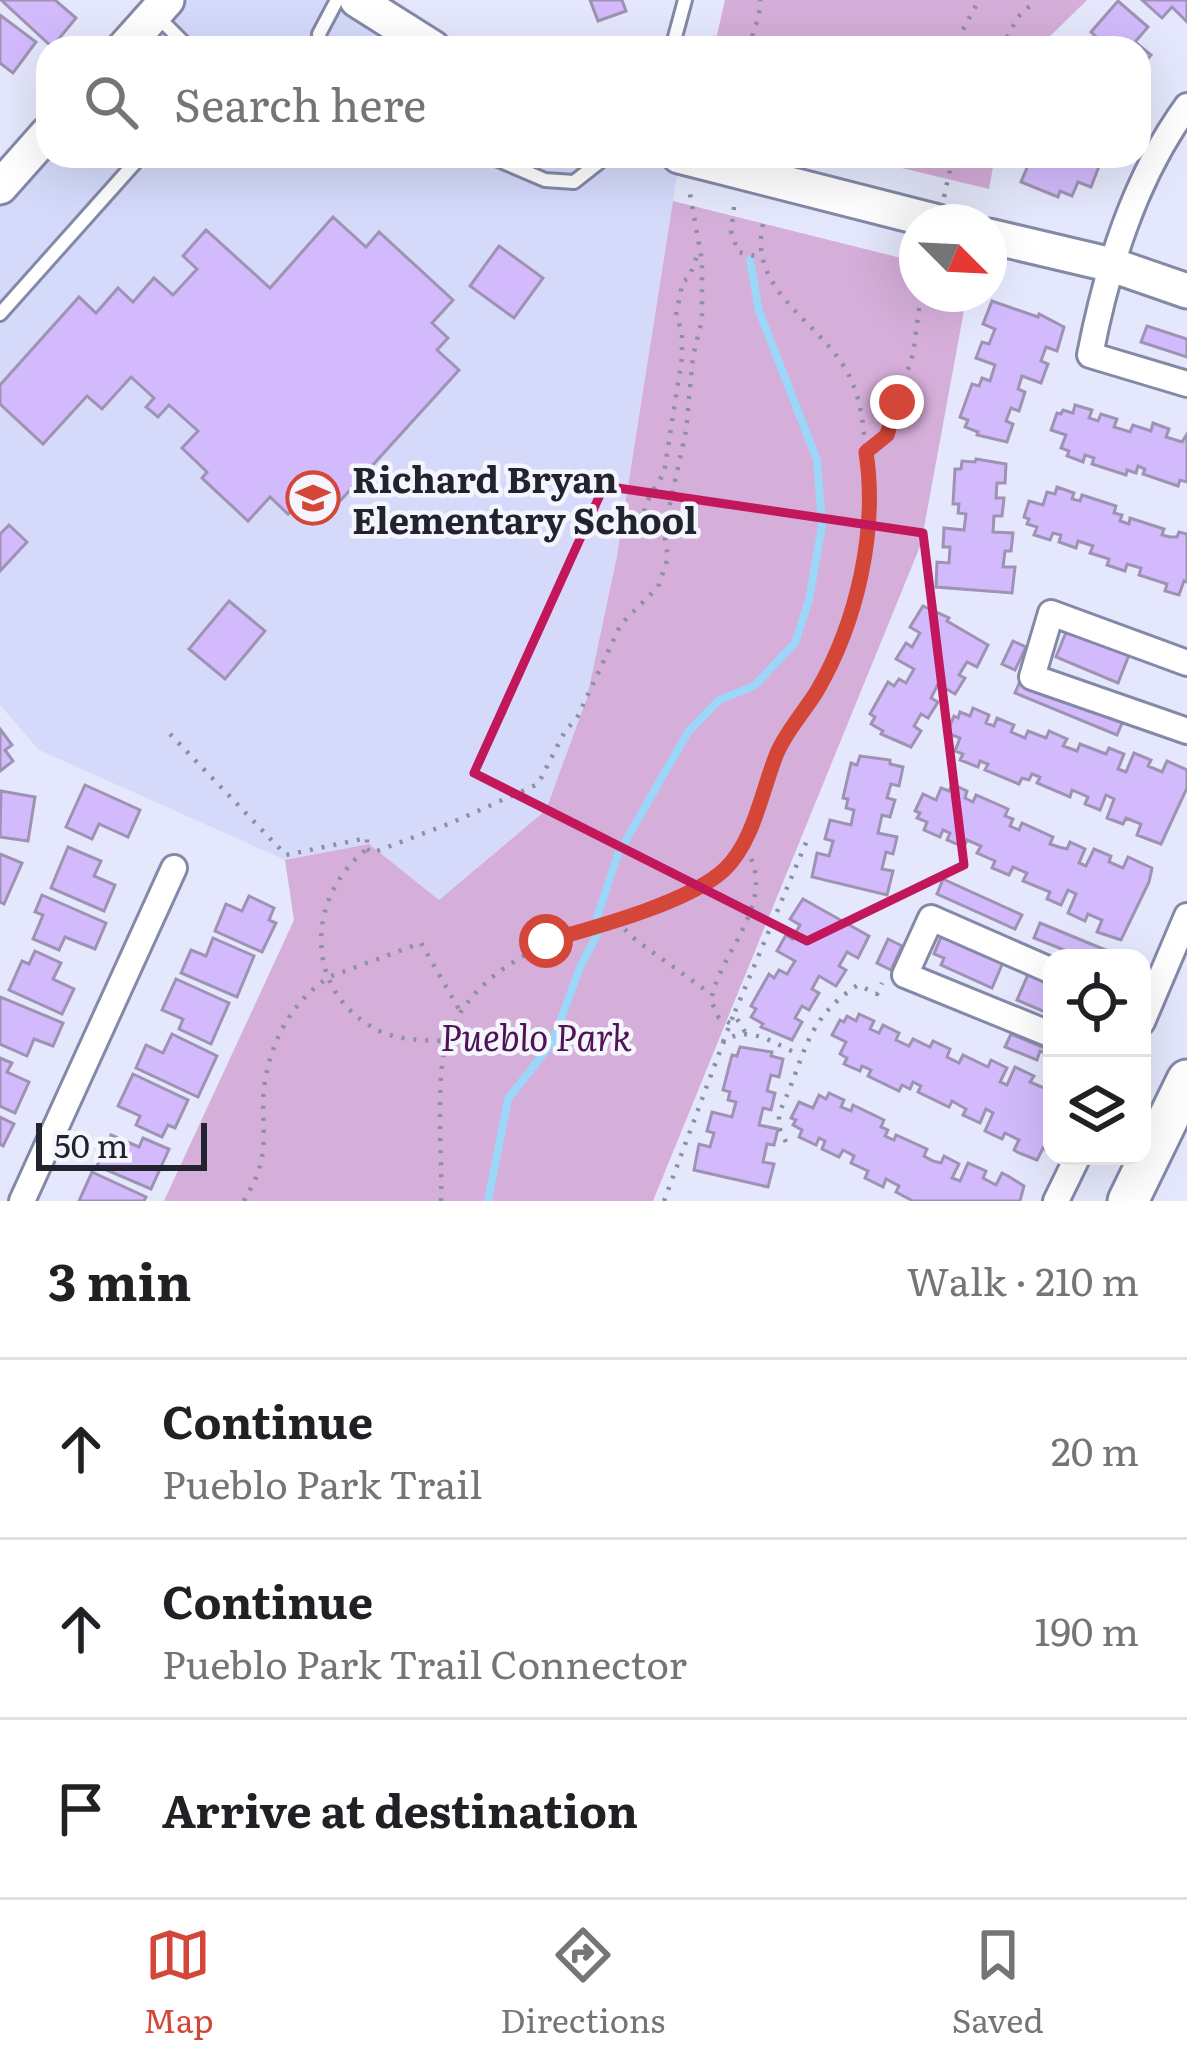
<!DOCTYPE html>
<html lang="en">
<head>
<meta charset="utf-8">
<style>
	:root { --surface:#fff; --page:#f6f6f6; --text:#202124; --muted:#757577; --line:#e0e0e0; --accent:#d34638 }
	body { margin:0; font-family:Literata,serif; background:var(--page); color:var(--text) }
	.controls { position:absolute; right:36px; bottom:36px; display:grid; overflow:hidden; border-radius:24px; box-shadow:0 12px 48px #0002 }
	.controls button { width:108px; height:108px; display:grid; place-items:center; padding:0; border:0; border-bottom:3px solid var(--line); background:var(--surface); color:var(--text); font:60px sans-serif }
	.compass { position:absolute; left:899px; top:204px; width:108px; height:108px; border-radius:50%; background:var(--surface); box-shadow:0 12px 48px #0002; rotate:114deg }
	.scale { position:absolute; left:36px; bottom:30px; width:171px; box-sizing:border-box; padding-left:12px; border:6px solid #21232f; border-top:0; font-size:33px; line-height:42px; white-space:nowrap; color:#21232f; -webkit-text-stroke:9px #f5f6fd; paint-order:stroke }
	.stop { position:absolute; width:36px; height:36px; margin:-27px; border:9px solid #d34638; border-radius:50%; background:#fff }
	.stop.end { background:#d34638; border-color:#fff; box-shadow:0 3px 12px #0008 }
	.list { margin:0; padding:0; list-style:none }
	h2 { display:flex; justify-content:space-between; align-items:center; height:156px; margin:0; padding:0 48px; font-size:51px }
	h2 small { font-size:39px; font-weight:400; color:var(--muted) }
	.list li { display:grid; grid-template-columns:78px 1fr auto; gap:36px; align-items:center; box-sizing:border-box; height:180px; padding:0 48px; border-top:3px solid var(--line) }
	.list b { display:block; font-size:45px; white-space:nowrap }
	.list p { margin:0; font-size:39px; white-space:nowrap; color:var(--muted) }
	.list em { font-size:39px; font-style:normal; color:var(--muted) }
	.icon { flex:none; width:66px; height:66px; fill:none; stroke:currentColor; stroke-width:2; stroke-linecap:round; stroke-linejoin:round }
	.map { position:relative; flex:none; width:1187px; height:1201px; overflow:hidden }
	.search { position:absolute; background:var(--surface); box-shadow:0 12px 48px #0002; left:36px; right:36px; top:36px; height:132px; display:flex; align-items:center; gap:30px; box-sizing:border-box; padding:0 42px; border-radius:36px; color:var(--muted); font-size:45px }
	.sheet { height:696px; background:var(--surface) }
	nav { display:flex; justify-content:space-around; align-items:center; box-sizing:border-box; height:168px; border-top:3px solid var(--line); background:var(--surface); font-size:33px; color:var(--muted) }
	nav a { display:grid; justify-items:center; gap:6px }
	nav .on { color:var(--accent) }
	.map>svg:first-child { display:block }
	.built { fill:#d5dafb }
	.green { fill:#d5aed9 }
	.lines { fill:none; stroke-linecap:round; stroke-linejoin:round }
	.stream { stroke:#9cd6f8; stroke-width:8 }
	.building { fill:#d2bafc; stroke:#9e93b2; stroke-width:3 }
	.lane-casing { stroke:#8589a8; stroke-width:18 }
	.street-casing { stroke:#8589a8; stroke-width:30 }
	.secondary-casing { stroke:#8589a8; stroke-width:39 }
	.primary-casing { stroke:#8589a8; stroke-width:45 }
	.path { stroke:#8d90a0; stroke-width:4.5; stroke-dasharray:3 9; stroke-linecap:butt }
	.lane { stroke:#fff; stroke-width:12 }
	.street { stroke:#fff; stroke-width:24 }
	.secondary { stroke:#fff; stroke-width:33 }
	.primary { stroke:#fff; stroke-width:39 }
	.route { stroke:#d34638; stroke-width:15 }
	.marked { fill:none; stroke:#c2185b; stroke-width:9; stroke-linejoin:round }
	.labels { text-anchor:middle; dominant-baseline:central; stroke-width:9; stroke-linejoin:round; paint-order:stroke }
	.poi-label { font-size:36px; font-weight:bold; fill:#21232f; stroke:#f5f6fd; text-anchor:start }
	.park-label { font-size:36px; font-style:italic; fill:#4f1357; stroke:#f5f6fd }
</style>
</head>
<body>
<div class="map">
<svg width="1187" height="1201" viewBox="0 0 1187 1201">
	<rect width="100%" height="100%" fill="#e5e8fc"/>
	<g class="built">
		<polygon points="167,0 357,0 433,48 124,48"/>
		<polygon points="48,156 680,156 617,556 588,698 546,810 439,900 369,844 285,860 39,750 0,705 0,187"/>
	</g>
	<g class="green">
		<polygon points="725,0 1087,0 1038,48 714,48"/>
		<polygon points="852,156 995,156 989,189"/>
		<polygon points="673,201 917,262 917,294 967,294 921,544 653,1201 164,1201 294,920 285,860 369,844 439,900 546,810 587,698 617,556"/>
	</g>
	<g class="lines">
		<polyline class="stream" points="488,1201 508,1099 553,1041 580,967 597,935 597,917 618,854 688,732 719,700 754,686 795,643 809,600 822,525 817,460 759,311 750,260"/>
	</g>
	<g class="building">
		<polygon points="1,0 55,0 76,18 52,47"/>
		<polygon points="590,0 622,0 626,11 598,21"/>
		<polygon points="1142,0 1187,0 1187,22 1172,7 1162,18"/>
		<polygon points="1118,1 1148,27 1135,42 1151,55 1139,69 1139,48 1108,48 1091,32"/>
		<polygon points="0,15 36,42 13,73 0,63"/>
		<polygon points="1032,156 1103,156 1091,187 1078,182 1072,196 1060,191 1058,197 1021,182"/>
		<polygon points="333,217 366,247 379,232 453,300 432,323 448,338 437,350 459,370 321,522 299,502 288,514 270,497 248,521 202,478 207,472 182,448 198,431 169,405 158,417 146,407 154,398 131,377 102,409 87,396 43,444 0,404 0,385 79,297 96,313 118,288 133,302 154,278 173,295 197,269 183,256 206,230 270,288"/>
		<polygon points="499,246 543,278 514,318 470,286"/>
		<polygon points="992,301 1038,317 1039,314 1064,327 1057,351 1046,347 1041,361 1048,364 1041,383 1022,376 1018,389 1025,392 1019,411 1011,408 1006,421 1013,424 1007,442 977,435 978,432 965,427 968,420 960,417 972,384 979,386 982,378 990,381 995,365 976,358 982,342 989,344 995,329 983,324"/>
		<polygon points="1147,326 1187,339 1187,357 1141,342"/>
		<polygon points="1075,405 1092,410 1089,418 1098,421 1101,414 1117,419 1114,427 1130,432 1133,425 1151,431 1153,423 1169,429 1166,437 1182,442 1187,434 1187,482 1180,480 1178,486 1143,474 1145,469 1138,466 1136,473 1127,470 1126,475 1092,464 1094,458 1085,455 1083,462 1067,456 1069,451 1061,448 1066,435 1051,430 1057,413 1061,414 1063,410 1073,413"/>
		<polygon points="976,459 1006,464 1005,483 997,483 996,498 1004,498 1002,516 994,516 993,532 1013,533 1011,551 1005,551 1003,567 1015,567 1012,593 936,587 937,562 949,563 950,547 943,547 944,528 964,530 966,514 958,513 959,504 953,504 955,469 961,469 962,461 975,462"/>
		<polygon points="1057,487 1074,493 1072,499 1080,501 1082,495 1116,506 1114,513 1122,515 1120,521 1129,524 1130,518 1164,529 1162,535 1170,537 1177,537 1179,532 1187,534 1187,582 1184,581 1179,595 1165,591 1167,584 1139,575 1141,568 1127,564 1125,571 1107,565 1109,559 1090,553 1093,546 1078,541 1076,548 1059,542 1061,535 1053,533 1050,540 1034,535 1037,527 1027,524 1029,519 1024,517 1029,501 1043,505 1047,492 1055,494"/>
		<polygon points="9,525 27,542 0,571 0,534"/>
		<polygon points="229,601 265,631 225,679 189,649"/>
		<polygon points="923,606 949,618 947,621 988,645 977,667 967,662 959,675 965,678 955,694 938,684 931,698 938,702 928,718 921,714 914,726 921,731 911,747 881,734 883,731 871,724 875,717 870,714 888,682 894,686 899,679 906,683 914,669 896,659 906,643 912,647 920,633 910,627"/>
		<polygon points="1067,630 1129,655 1118,683 1056,657"/>
		<polygon points="1013,641 1026,647 1015,670 1002,664"/>
		<polygon points="1021,679 1123,721 1117,735 1015,693"/>
		<polygon points="973,708 989,715 986,723 994,726 997,718 1014,725 1011,732 1025,738 1028,731 1046,738 1049,731 1067,739 1063,746 1077,751 1080,744 1106,754 1109,748 1124,754 1118,769 1126,772 1134,753 1151,760 1148,766 1162,772 1167,761 1187,770 1187,788 1161,844 1137,835 1141,824 1126,818 1123,824 1107,818 1114,799 1106,795 1100,810 1085,804 1088,797 1072,790 1070,797 1037,783 1040,777 1032,774 1029,780 1022,778 1019,784 985,770 988,764 980,761 978,767 960,760 963,754 955,751 960,738 947,733 954,716 958,718 960,712 970,716"/>
		<polygon points="0,729 12,745 5,750 13,761 0,771"/>
		<polygon points="860,756 890,760 890,764 903,767 899,786 891,784 887,798 895,800 890,817 882,815 878,833 897,837 893,854 886,852 882,869 893,871 887,895 812,877 817,853 829,856 833,841 825,839 830,820 851,825 854,810 846,808 848,799 843,798 851,763 857,765"/>
		<polygon points="952,784 967,791 965,798 973,802 976,795 1008,809 1005,816 1013,819 1010,826 1019,830 1022,823 1053,837 1050,844 1059,847 1067,849 1070,842 1085,849 1079,863 1086,866 1094,849 1111,856 1109,862 1123,868 1128,857 1152,868 1149,882 1121,940 1097,932 1102,920 1088,914 1085,921 1068,913 1076,894 1068,890 1061,905 1047,899 1050,892 1023,881 1027,873 1013,867 1009,875 992,868 995,861 977,853 981,846 967,840 964,847 947,840 950,833 943,830 940,837 924,830 927,822 917,818 920,813 915,811 923,794 936,800 941,788 949,791"/>
		<polygon points="85,785 140,810 128,837 99,824 92,839 66,827"/>
		<polygon points="1,791 35,797 28,841 0,837"/>
		<polygon points="68,847 101,861 94,876 115,885 104,911 51,888"/>
		<polygon points="0,854 22,863 4,904 0,902"/>
		<polygon points="943,879 1022,915 1015,929 937,894"/>
		<polygon points="42,895 106,923 95,949 65,937 59,950 33,939 43,915 35,912"/>
		<polygon points="249,896 274,908 269,920 276,923 262,952 215,931 226,904 242,911"/>
		<polygon points="803,899 869,936 858,958 847,952 839,966 846,970 836,986 819,976 812,989 819,993 809,1010 802,1006 795,1018 802,1022 792,1040 761,1027 763,1024 751,1017 756,1009 751,1006 769,974 774,978 779,970 787,974 795,961 777,951 786,935 792,939 800,925 790,919"/>
		<polygon points="1040,923 1125,958 1084,958 1034,938"/>
		<polygon points="943,932 1004,960 992,988 941,965 944,958 934,954"/>
		<polygon points="213,938 254,956 237,997 181,973 191,950 206,956"/>
		<polygon points="888,939 902,946 891,970 877,963"/>
		<polygon points="35,951 61,963 53,979 74,989 62,1014 9,990 22,961 29,964"/>
		<polygon points="1030,970 1052,979 1052,1015 1017,1000"/>
		<polygon points="176,979 229,1003 211,1044 179,1029 183,1019 162,1010"/>
		<polygon points="0,997 63,1023 53,1046 34,1039 27,1056 0,1044"/>
		<polygon points="859,1014 874,1021 870,1029 879,1033 883,1025 899,1033 896,1040 909,1046 913,1039 930,1047 933,1041 950,1049 947,1057 959,1063 963,1055 988,1067 991,1060 1007,1068 1000,1082 1007,1085 1015,1067 1034,1076 1030,1082 1044,1088 1049,1078 1052,1079 1052,1138 1046,1150 1043,1148 1037,1160 1019,1153 1014,1150 1019,1140 1005,1133 1002,1139 985,1131 993,1113 986,1109 980,1123 963,1115 966,1109 952,1101 949,1107 918,1092 921,1086 913,1082 910,1089 902,1085 899,1091 868,1076 871,1070 862,1066 860,1071 844,1064 847,1058 840,1054 846,1042 832,1035 840,1020 844,1022 847,1016 856,1021"/>
		<polygon points="172,1034 217,1056 198,1097 136,1068 146,1045 163,1053"/>
		<polygon points="1011,1034 1052,1051 1052,1066 1047,1064 1051,1055 1040,1051 1037,1060 1005,1047"/>
		<polygon points="740,1047 772,1052 771,1056 783,1059 779,1077 771,1075 767,1091 775,1093 771,1110 763,1108 759,1125 778,1129 774,1145 767,1144 763,1162 774,1164 768,1187 694,1170 699,1144 710,1147 714,1133 707,1131 712,1112 732,1117 736,1102 728,1100 730,1092 723,1090 732,1055 737,1056"/>
		<polygon points="0,1058 12,1063 7,1072 29,1082 15,1113 0,1106"/>
		<polygon points="133,1074 188,1100 175,1128 168,1125 162,1137 136,1125 140,1116 118,1106"/>
		<polygon points="829,1093 844,1100 841,1107 851,1111 853,1105 884,1120 881,1127 888,1130 885,1136 894,1140 896,1135 927,1149 924,1156 933,1161 941,1163 944,1156 959,1164 952,1178 960,1181 968,1163 986,1171 983,1178 996,1185 1002,1173 1008,1176 1024,1186 1020,1201 913,1201 896,1192 899,1186 886,1179 883,1187 865,1178 868,1171 851,1163 854,1156 843,1150 839,1157 822,1149 825,1141 819,1138 816,1145 799,1137 802,1130 793,1125 796,1120 791,1118 799,1102 813,1108 819,1095 826,1099"/>
		<polygon points="0,1117 14,1124 3,1146 0,1144"/>
		<polygon points="111,1135 139,1147 143,1138 169,1149 151,1189 97,1166"/>
		<polygon points="92,1172 146,1197 144,1201 79,1201"/>
	</g>
	<g class="lines">
		<g class="lane-casing">
			<g id="lane">
				<polyline points="156,15 189,48"/>
				<polyline points="322,48 319,34 337,0"/>
				<polyline points="672,48 685,0"/>
				<polyline points="489,156 545,180 574,182 607,156"/>
				<polyline points="0,314 141,156"/>
			</g>
		</g>
		<g class="street-casing">
			<g id="street">
				<path d="M1187,106C1134,179 1107,268 1090,355L1187,384"/>
				<polyline points="1187,663 1051,613 1032,677 1187,731"/>
				<polyline points="1052,971 931,918 905,975 1052,1035"/>
				<polyline points="1142,1022 1187,916"/>
				<polyline points="22,1201 174,868"/>
				<polyline points="1056,1201 1078,1156"/>
			</g>
		</g>
		<g class="secondary-casing">
			<g id="secondary">
				<polyline points="357,0 433,48"/>
				<polyline points="124,48 167,0"/>
				<polyline points="679,156 938,222"/>
				<polyline points="0,187 48,133"/>
				<polyline points="989,236 1112,265 1187,291"/>
			</g>
		</g>
		<g class="primary-casing">
			<polyline id="primary" points="1128,1201 1187,1080"/>
		</g>
		<g class="path">
			<path d="M750,48C752,31 761,17 760,0"/>
			<polyline points="948,48 959,37 979,0"/>
			<polyline points="1001,48 1018,17 1036,0"/>
			<polyline points="944,197 953,156"/>
			<polyline points="734,207 731,231 738,252 760,257"/>
			<path d="M763,224C748,291 817,319 846,370C861,396 863,423 866,452"/>
			<polyline points="636,534 650,495 664,473 682,358 682,332 676,315 683,281 689,278 699,250"/>
			<path d="M170,734L286,855L367,838V849C304,898 303,996 382,1032C403,1041 424,1040 446,1041"/>
			<polyline points="367,849 372,853 451,823 538,784 565,731 577,718 621,624 658,587 668,558 664,531 686,431 693,356 702,320 702,261 690,194"/>
			<polyline points="616,921 637,941 711,994"/>
			<path d="M730,1023L719,1018L711,1001C719,953 774,907 750,856L740,852"/>
			<polyline points="745,1032 734,1014 808,838"/>
			<polyline points="723,1042 734,1014"/>
			<path d="M786,1142L779,1127V1113C805,1060 803,1020 858,985L877,994L882,983"/>
			<path d="M244,1201C250,1190 257,1178 260,1166C266,1145 263,1121 263,1099C266,1050 288,1004 329,977L421,943L460,1011"/>
			<path d="M441,1201C443,1157 433,1065 451,1029C490,950 581,932 656,904C672,898 691,893 706,884C752,854 757,797 778,750C793,717 820,690 835,657C863,597 876,517 866,452L887,435L913,354L921,294"/>
			<path d="M664,1201L723,1043C746,1022 775,1044 800,1055"/>
		</g>
		<use href="#lane" class="lane"/>
		<use href="#street" class="street"/>
		<use href="#secondary" class="secondary"/>
		<use href="#primary" class="primary"/>
	</g>
	<g class="lines">
		<path class="route" d="M546,941C593,928 691,902 725,869C754,841 762,790 777,753C787,730 804,712 817,691C857,622 878,531 866,452L887,435L897,402"/>
	</g>
	<path class="marked" d="M604,486L923,533L964,865L807,941L474,773Z"/>
	<defs>
		<g id="school-ring" transform="scale(2.7)"><circle r="9.5" fill="#f5f6fd" stroke="#d34638" stroke-width="1.5"/><path d="M0-5L7-2L0 1L-7-2ZM-4 1L0 2.5L4 1V4Q0 6-4 4Z" fill="#d34638"/></g>
	</defs>
	<g fill-rule="evenodd">
		<use href="#school-ring" x="313" y="498"/>
	</g>
	<g class="labels">
		<g class="poi-label">
			<text x="352" y="477">Richard Bryan<tspan x="352" dy="41">Elementary School</tspan></text>
		</g>
		<g class="park-label">
			<text x="536" y="1035">Pueblo Park</text>
		</g>
	</g>
</svg>
<div class="controls">
<button><svg class="icon" aria-label="locate" viewBox="0 0 24 24"><circle cx="12" cy="12" r="6"/><path d="M12 2v4M12 18v4M2 12h4M18 12h4"/></svg></button>
<button><svg class="icon" aria-label="layers" viewBox="0 0 24 24"><path d="M12 4l9 5-9 5-9-5zM3 14l9 5 9-5"/></svg></button>
</div>
<svg class="compass" viewBox="-18 -18 36 36"><path d="M0-13l5 13h-10z" fill="#e53935"/><path d="M0 13l5-13h-10z" fill="#757577"/></svg>
<div class="scale">50 m</div>
<div class="stop" style="left:546px;top:941px"></div>
<div class="stop end" style="left:897px;top:402px"></div>
<div class="search"><svg class="icon" aria-label="search" viewBox="0 0 24 24"><circle cx="10" cy="10" r="6"/><path d="M15 15l6 6"/></svg>Search here</div>
</div>
<section class="sheet">
<h2>3 min<small>Walk · 210 m</small></h2>
<ul class="list">
<li><svg class="icon" aria-label="ahead" viewBox="0 0 24 24"><path d="M12 20V5M6 11l6-6 6 6"/></svg><div><b>Continue</b><p>Pueblo Park Trail</p></div><em>20 m</em></li>
<li><svg class="icon" aria-label="ahead" viewBox="0 0 24 24"><path d="M12 20V5M6 11l6-6 6 6"/></svg><div><b>Continue</b><p>Pueblo Park Trail Connector</p></div><em>190 m</em></li>
<li><svg class="icon" aria-label="arrive" viewBox="0 0 24 24"><path d="M6 21V4h12l-3 4 3 4H6"/></svg><div><b>Arrive at destination</b></div></li>
</ul>
</section>
<nav>
<a class="on"><svg class="icon" aria-label="map" viewBox="0 0 24 24"><path d="M3 6l6-2 6 2 6-2v14l-6 2-6-2-6 2zM9 4v14M15 6v14"/></svg>Map</a>
<a><svg class="icon" aria-label="directions" viewBox="0 0 24 24"><path d="M12 3l9 9-9 9-9-9zM9 14v-3h6M13 9l2 2-2 2"/></svg>Directions</a>
<a><svg class="icon" aria-label="saved" viewBox="0 0 24 24"><path d="M7 4h10v16l-5-4-5 4z"/></svg>Saved</a>
</nav>
</body>
</html>
